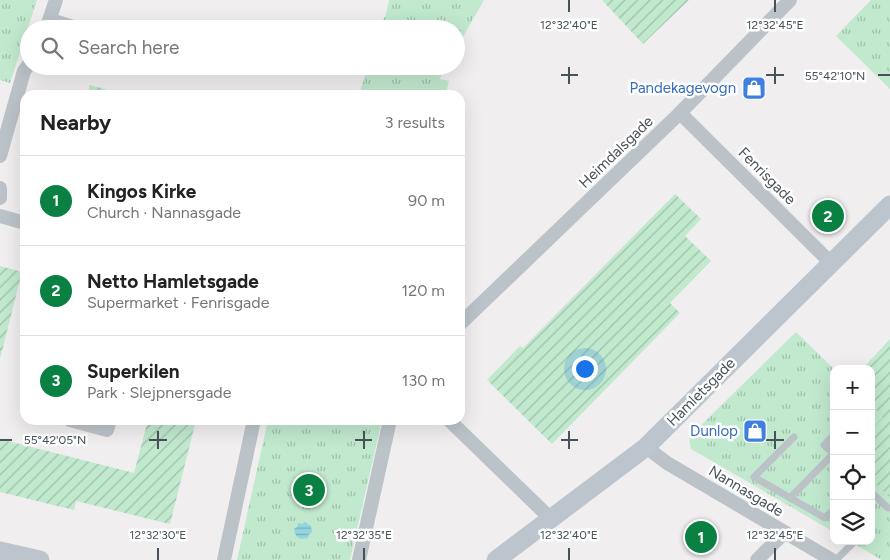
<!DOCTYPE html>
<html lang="en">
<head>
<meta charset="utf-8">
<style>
	:root { --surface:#fff; --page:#f2f2f2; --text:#222; --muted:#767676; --line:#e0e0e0; --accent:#0b8043 }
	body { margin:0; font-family:Figtree,sans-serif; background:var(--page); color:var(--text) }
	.controls { position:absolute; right:15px; bottom:15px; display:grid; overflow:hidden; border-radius:10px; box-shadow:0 5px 20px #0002 }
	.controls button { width:45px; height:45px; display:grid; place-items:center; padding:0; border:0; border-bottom:1px solid var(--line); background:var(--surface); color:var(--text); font:25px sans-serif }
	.you { position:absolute; left:584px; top:368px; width:18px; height:18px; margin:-12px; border:4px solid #fff; border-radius:50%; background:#1a73e8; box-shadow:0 0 0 8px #1a73e833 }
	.badge { display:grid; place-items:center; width:32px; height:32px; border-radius:50%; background:var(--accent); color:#fff; font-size:16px; font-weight:700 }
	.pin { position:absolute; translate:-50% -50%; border:2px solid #fff; box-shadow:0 1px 5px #0006 }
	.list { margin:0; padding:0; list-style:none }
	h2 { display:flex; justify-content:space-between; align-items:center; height:65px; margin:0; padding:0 20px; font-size:21px }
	h2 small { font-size:16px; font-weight:400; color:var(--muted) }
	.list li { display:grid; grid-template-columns:32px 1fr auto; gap:15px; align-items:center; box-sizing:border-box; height:90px; padding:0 20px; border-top:1px solid var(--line) }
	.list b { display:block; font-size:19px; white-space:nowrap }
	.list p { margin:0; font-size:16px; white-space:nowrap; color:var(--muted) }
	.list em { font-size:16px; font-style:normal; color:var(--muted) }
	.icon { flex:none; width:28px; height:28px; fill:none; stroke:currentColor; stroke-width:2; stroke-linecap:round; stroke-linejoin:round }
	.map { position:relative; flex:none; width:890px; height:560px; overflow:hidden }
	.search { position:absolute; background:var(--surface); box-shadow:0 5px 20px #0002; left:20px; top:20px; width:445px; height:55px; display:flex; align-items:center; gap:12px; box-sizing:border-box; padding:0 18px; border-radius:28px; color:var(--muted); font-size:19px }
	.panel { position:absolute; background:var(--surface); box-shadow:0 5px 20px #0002; left:20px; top:90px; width:445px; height:335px; border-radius:15px }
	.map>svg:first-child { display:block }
	.grass { fill:url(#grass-tufts) }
	.garden { fill:url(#garden-furrows) }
	.water { fill:url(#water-rules) }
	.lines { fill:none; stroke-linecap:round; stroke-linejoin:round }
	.lane { stroke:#bbc3c9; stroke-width:7 }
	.street { stroke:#bbc3c9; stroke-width:14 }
	.secondary { stroke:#bcc5cd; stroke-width:19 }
	.ticks { fill:none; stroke:#485259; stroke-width:2 }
	.labels { text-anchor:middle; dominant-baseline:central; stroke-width:5; stroke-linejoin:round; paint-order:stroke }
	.shop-label { font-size:15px; fill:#366cbe; stroke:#fff; text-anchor:end }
	.street-label { font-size:15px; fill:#485259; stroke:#fff }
	.ticks-label { font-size:12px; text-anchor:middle; fill:#485259; stroke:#fff; stroke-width:5; stroke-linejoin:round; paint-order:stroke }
</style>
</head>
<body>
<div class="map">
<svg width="890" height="560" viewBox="0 0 890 560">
	<defs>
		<pattern id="grass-tufts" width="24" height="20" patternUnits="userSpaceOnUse" patternTransform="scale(1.25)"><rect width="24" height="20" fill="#c1e9ce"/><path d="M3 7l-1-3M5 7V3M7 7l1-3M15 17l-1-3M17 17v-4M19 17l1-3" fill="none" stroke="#9fbfaa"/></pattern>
		<pattern id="garden-furrows" width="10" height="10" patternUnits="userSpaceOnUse" patternTransform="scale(1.25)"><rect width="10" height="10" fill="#c1e9ce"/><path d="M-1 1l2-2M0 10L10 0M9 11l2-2" fill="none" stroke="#9fbfaa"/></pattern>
		<pattern id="water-rules" width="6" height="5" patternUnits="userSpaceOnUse" patternTransform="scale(1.25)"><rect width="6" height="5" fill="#94d5e0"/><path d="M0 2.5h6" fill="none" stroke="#7bafb9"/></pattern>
	</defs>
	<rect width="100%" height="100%" fill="#f0eeee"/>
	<g class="grass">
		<polygon points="0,0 37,0 10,83 0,80"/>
		<polygon points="389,0 484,0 460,42 456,41 456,29 379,29 386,14"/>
		<polygon points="871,0 890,0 890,89 836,36"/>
		<polygon points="368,66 444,66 440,79 449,81 445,95 359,95"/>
		<polygon points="796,332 834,369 834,532 691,449 689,437"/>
		<polygon points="871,405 884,417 890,411 890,560 882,560 849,541 871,541"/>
		<polygon points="268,420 382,420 350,560 237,560"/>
	</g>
	<g class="garden">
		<polygon points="602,0 689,0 643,44"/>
		<polygon points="90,85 125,95 87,95"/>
		<polygon points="675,194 701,219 685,236 711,261 670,303 680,313 552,444 487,380 520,346 523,348"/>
		<polygon points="0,266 22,272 0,359"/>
		<polygon points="890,339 890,493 888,495 871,480 871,430 883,417 871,405 871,369 862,369"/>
		<polygon points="148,420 196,420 170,524 76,501 74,510 0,492 0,439 134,473"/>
	</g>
	<polygon class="water" points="305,522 311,526 312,532 309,534 308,538 301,539 296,536 294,529 297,527 298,523 302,524"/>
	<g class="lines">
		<g class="lane">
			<polyline points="50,16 92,29"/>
			<polyline points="219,66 227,68"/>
			<polyline points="834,435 824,445 834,455"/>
			<polyline points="794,437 754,477 825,518 834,509"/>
			<polyline points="871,492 888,508"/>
			<polyline points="790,498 833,454"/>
			<polyline points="836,560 853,543"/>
		</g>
		<g class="street">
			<polyline points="46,29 56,0"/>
			<polyline points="680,113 831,263"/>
			<polyline points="0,156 24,71 29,64"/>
			<polyline points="0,188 0,198"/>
			<polyline points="0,216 25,223"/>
			<polyline points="460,324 680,113 790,0"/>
			<polyline points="70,420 107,430 110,420"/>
			<polyline points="449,420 550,518"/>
			<polyline points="646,447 667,463 832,560"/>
			<polyline points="224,560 254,420"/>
			<polyline points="359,560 390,420"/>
			<polyline points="757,560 784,533"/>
		</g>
		<g class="secondary">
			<polyline points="0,551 40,560"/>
			<polyline points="496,560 646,447 890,205"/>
		</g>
	</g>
	<path class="ticks" d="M569,0V12M775,0V12M569,67V84M775,67V84M561,75H578M766,75H784M878,75H890M158,431V449M364,431V449M569,431V449M775,431V449M0,440H12M149,440H167M355,440H372M561,440H578M766,440H784M158,548V560M364,548V560M569,548V560M775,548V560"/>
	<defs>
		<g id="shop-square" transform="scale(1.25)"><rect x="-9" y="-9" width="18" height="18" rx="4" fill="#3f7fe0" stroke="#fff"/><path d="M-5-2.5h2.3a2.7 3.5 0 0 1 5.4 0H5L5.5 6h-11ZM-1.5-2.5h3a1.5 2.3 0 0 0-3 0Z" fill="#fff"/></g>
	</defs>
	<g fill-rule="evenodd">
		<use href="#shop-square" x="754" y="88"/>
		<use href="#shop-square" x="755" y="431"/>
	</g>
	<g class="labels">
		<g class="shop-label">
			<text x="736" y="88">Pandekagevogn</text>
			<text x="738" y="431">Dunlop</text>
		</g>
		<g class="street-label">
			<text transform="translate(616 152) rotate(-44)">Heimdalsgade</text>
			<text transform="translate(767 176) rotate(45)">Fenrisgade</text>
			<text transform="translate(701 392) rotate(-45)">Hamletsgade</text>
			<text transform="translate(746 491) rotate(31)">Nannasgade</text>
		</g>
	</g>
	<g class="ticks-label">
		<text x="569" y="29">12°32'40"E</text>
		<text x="775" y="29">12°32'45"E</text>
		<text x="835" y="80">55°42'10"N</text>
		<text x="55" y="444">55°42'05"N</text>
		<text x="158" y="539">12°32'30"E</text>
		<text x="364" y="539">12°32'35"E</text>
		<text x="569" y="539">12°32'40"E</text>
		<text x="775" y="539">12°32'45"E</text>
	</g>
</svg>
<div class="controls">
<button>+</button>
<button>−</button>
<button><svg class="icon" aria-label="locate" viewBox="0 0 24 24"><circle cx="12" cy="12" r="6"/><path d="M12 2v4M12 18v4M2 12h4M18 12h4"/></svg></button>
<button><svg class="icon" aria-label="layers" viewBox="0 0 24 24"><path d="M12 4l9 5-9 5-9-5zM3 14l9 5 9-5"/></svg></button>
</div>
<div class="you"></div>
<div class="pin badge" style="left:701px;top:537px">1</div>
<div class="pin badge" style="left:828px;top:216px">2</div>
<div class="pin badge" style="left:309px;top:490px">3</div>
<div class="search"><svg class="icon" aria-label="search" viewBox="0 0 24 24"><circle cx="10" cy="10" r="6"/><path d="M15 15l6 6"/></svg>Search here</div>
<section class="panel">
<h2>Nearby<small>3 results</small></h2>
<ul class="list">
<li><span class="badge">1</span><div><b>Kingos Kirke</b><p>Church · Nannasgade</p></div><em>90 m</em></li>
<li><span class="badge">2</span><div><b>Netto Hamletsgade</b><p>Supermarket · Fenrisgade</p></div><em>120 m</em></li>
<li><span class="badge">3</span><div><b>Superkilen</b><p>Park · Slejpnersgade</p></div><em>130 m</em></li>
</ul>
</section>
</div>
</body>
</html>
